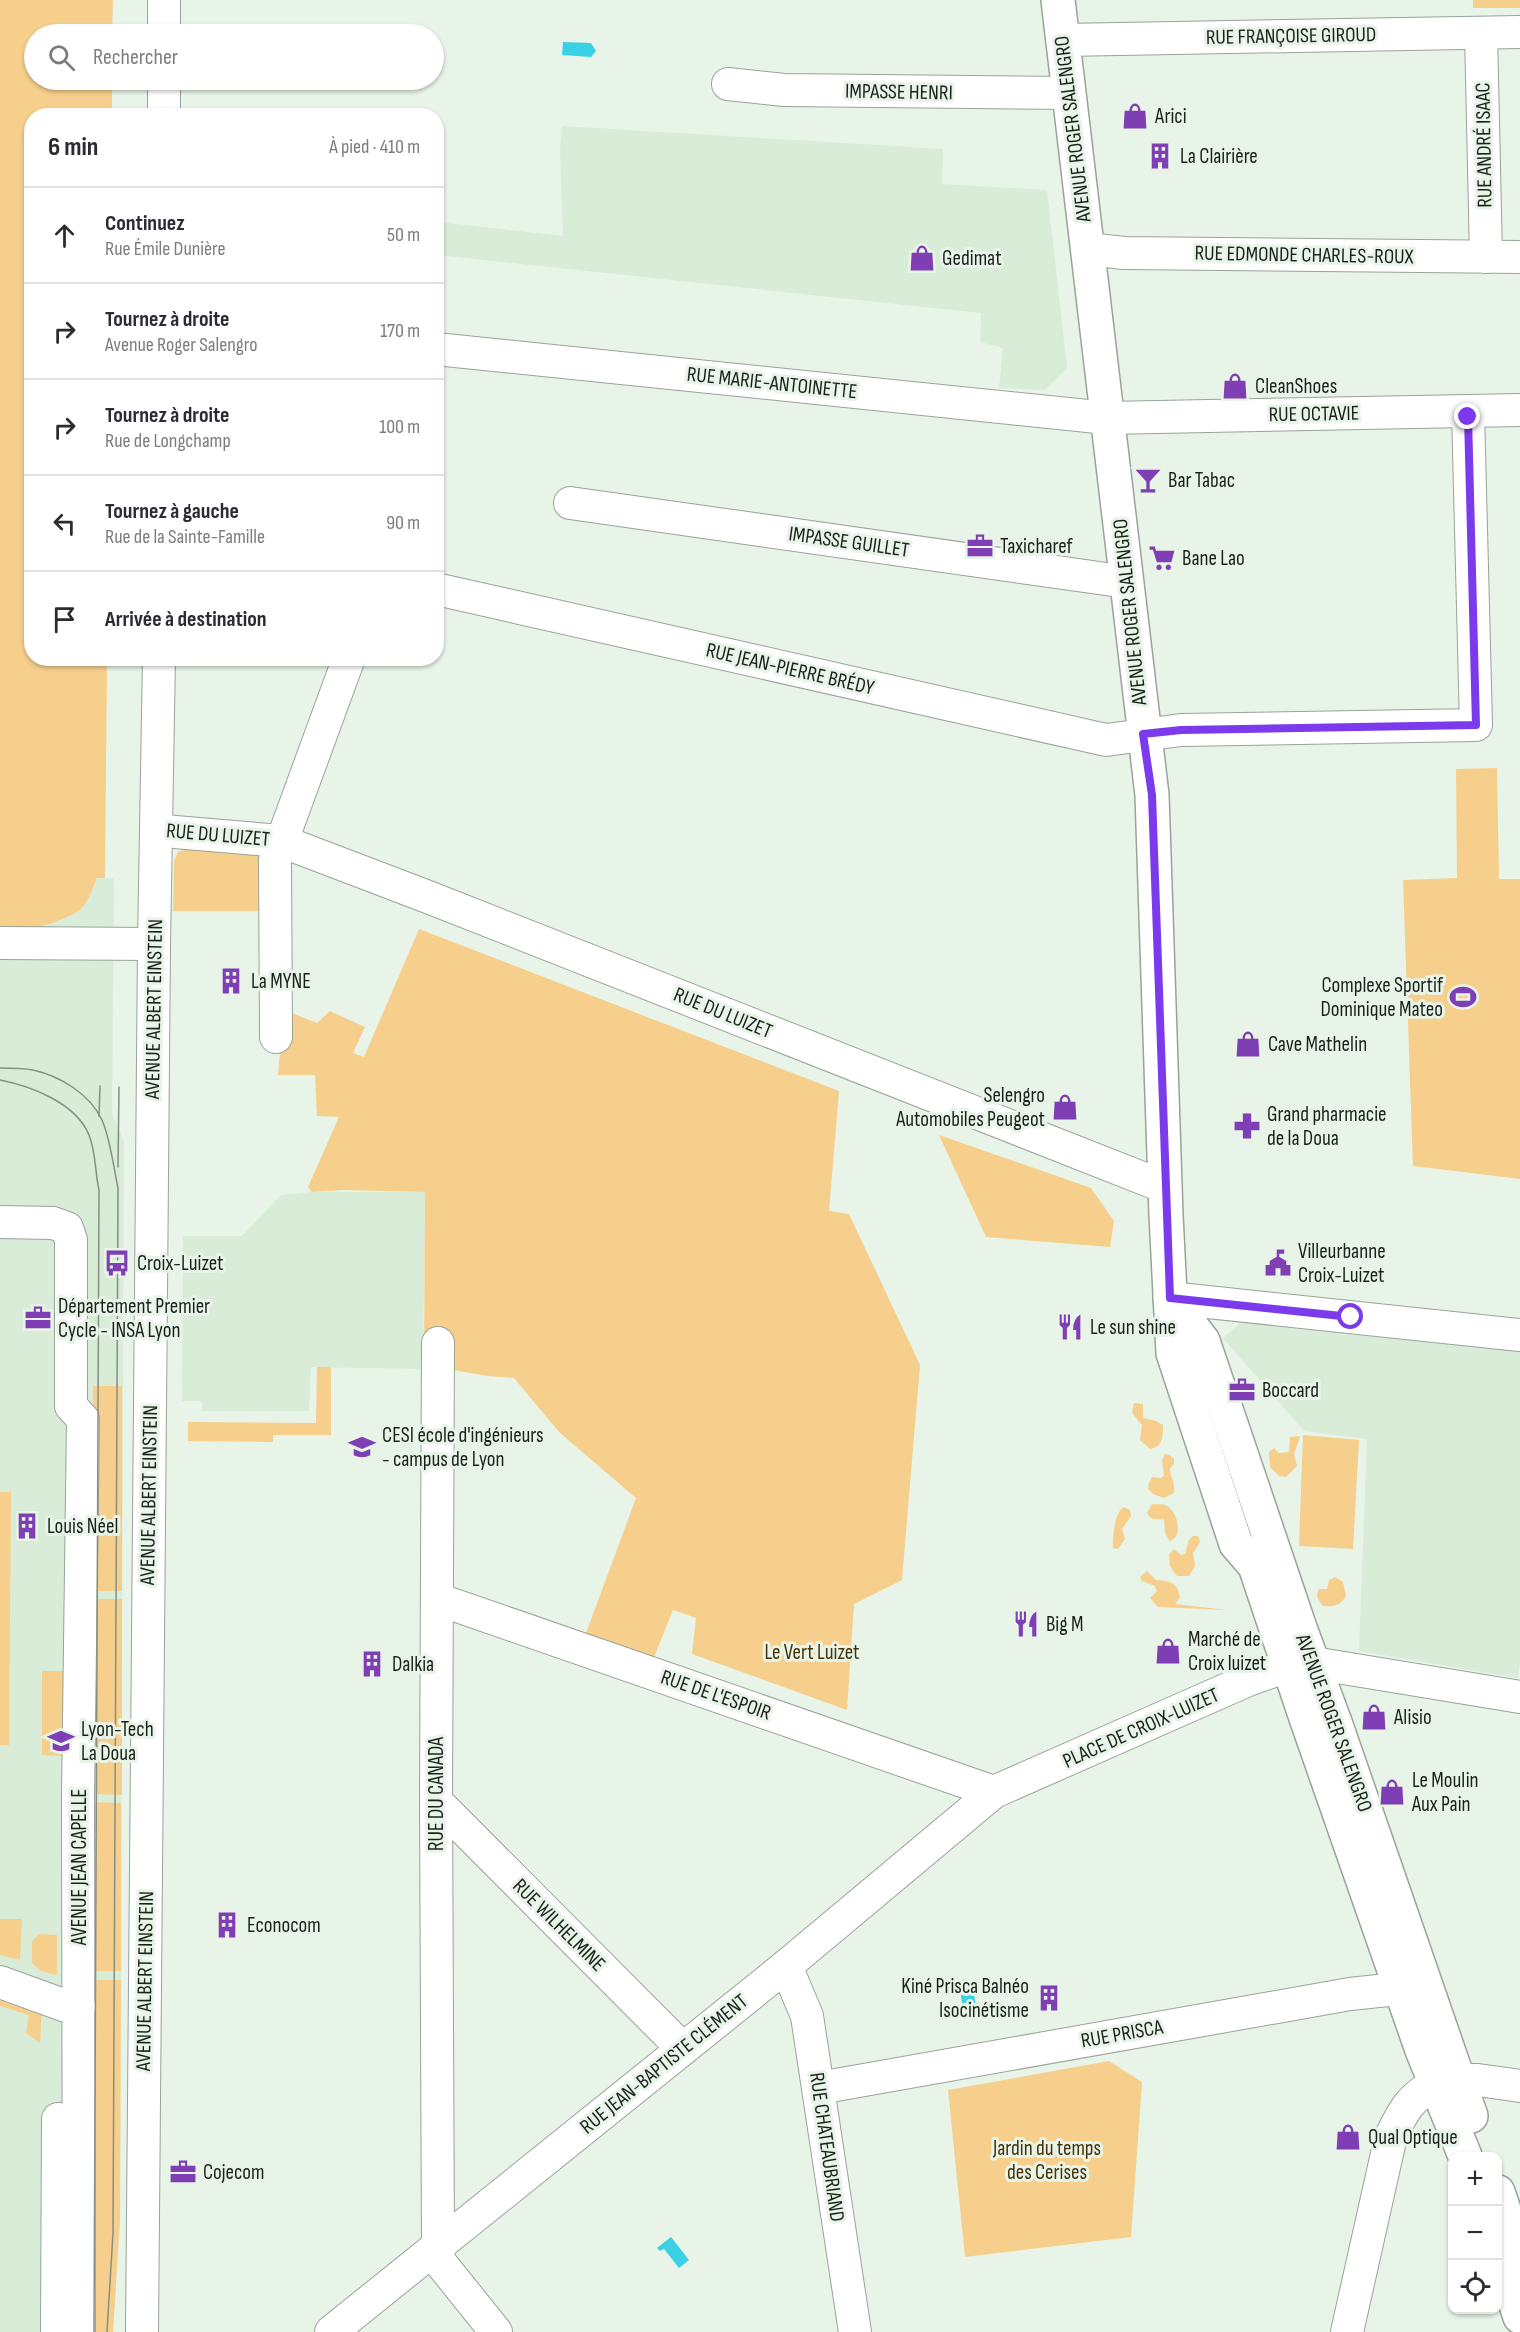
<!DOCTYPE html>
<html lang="fr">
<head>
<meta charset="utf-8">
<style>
	:root { --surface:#fff; --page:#f2f2f3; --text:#2b2b33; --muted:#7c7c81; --line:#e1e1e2 }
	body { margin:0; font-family:"Sofia Sans Condensed",sans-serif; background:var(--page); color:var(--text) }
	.controls { position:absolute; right:18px; bottom:18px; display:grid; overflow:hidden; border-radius:12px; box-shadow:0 2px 4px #0004 }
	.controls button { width:54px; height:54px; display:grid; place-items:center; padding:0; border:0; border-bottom:2px solid var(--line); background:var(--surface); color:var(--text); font:30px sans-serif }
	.stop { position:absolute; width:18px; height:18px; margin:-14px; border:4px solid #7c3aed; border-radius:50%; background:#fff }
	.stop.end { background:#7c3aed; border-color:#fff; box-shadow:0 2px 6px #0008 }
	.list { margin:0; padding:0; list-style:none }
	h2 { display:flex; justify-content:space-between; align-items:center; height:78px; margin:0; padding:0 24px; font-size:26px }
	h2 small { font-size:20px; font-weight:400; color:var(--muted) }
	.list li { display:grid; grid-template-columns:39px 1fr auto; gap:18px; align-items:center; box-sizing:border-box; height:96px; padding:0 24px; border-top:2px solid var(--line) }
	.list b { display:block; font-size:22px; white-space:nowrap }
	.list p { margin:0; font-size:20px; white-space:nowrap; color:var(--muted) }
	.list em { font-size:20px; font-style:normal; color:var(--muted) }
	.icon { flex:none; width:33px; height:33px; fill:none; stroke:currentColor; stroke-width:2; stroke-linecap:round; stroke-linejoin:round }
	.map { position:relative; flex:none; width:1520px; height:2332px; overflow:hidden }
	.search { position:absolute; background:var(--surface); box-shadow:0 2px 4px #0004; left:24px; top:24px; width:420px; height:66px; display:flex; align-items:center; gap:15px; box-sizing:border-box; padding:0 21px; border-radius:33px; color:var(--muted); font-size:22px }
	.panel { position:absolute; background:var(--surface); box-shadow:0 2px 4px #0004; left:24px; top:108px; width:420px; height:558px; border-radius:24px }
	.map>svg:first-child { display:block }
	.built { fill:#d9ecd8 }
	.green { fill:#f7cf8c }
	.water { fill:#3ad1e7 }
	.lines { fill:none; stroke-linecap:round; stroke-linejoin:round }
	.minor-casing { stroke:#98a498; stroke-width:34 }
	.major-casing { stroke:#98a498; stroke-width:36 }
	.minor { stroke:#fff; stroke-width:32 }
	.major { stroke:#fff; stroke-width:33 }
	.tram { stroke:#868f86; stroke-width:1.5 }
	.route { stroke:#7c3aed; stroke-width:8 }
	.labels { text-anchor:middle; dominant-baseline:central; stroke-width:6; stroke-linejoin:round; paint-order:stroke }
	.street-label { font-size:21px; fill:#1b201b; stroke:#e7f4e7 }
	.poi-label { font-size:21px; fill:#1b201b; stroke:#e7f4e7; text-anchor:start }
	.park-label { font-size:21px; fill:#463108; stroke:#e7f4e7 }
</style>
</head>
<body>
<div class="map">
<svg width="1520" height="2332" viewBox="0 0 1520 2332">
	<rect width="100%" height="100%" fill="#e7f4e7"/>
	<g class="built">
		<polygon points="562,126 943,149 942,184 1047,190 1067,368 1045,390 999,388 1003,348 980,342 981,313 437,255 437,222 563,236 560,151"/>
		<polygon points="98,878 114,878 112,1113 124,1142 120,2219 113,2332 0,2332 0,933 12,933 71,915 83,907"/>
		<polygon points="312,1192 425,1192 423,1369 311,1367 309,1411 202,1411 202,1401 182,1401 183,1236 242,1236 281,1195"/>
		<polygon points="1245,1319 1520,1351 1520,1662 1518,1678 1359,1651 1367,1439 1304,1431 1223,1338"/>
	</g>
	<g class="green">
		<path d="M0,0H113L112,34H34V80H112V115L32,116V658L107,659L105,878H97C93,888 89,900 82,908C66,922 21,933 0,933Z"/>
		<rect x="1473" y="0" width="47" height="8"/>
		<polygon points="1497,768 1499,879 1520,879 1520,1179 1413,1166 1403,880 1457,878 1456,769"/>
		<polygon points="192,847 242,847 261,857 260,911 173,911 174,861 178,852"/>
		<polygon points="419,929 839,1091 829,1211 849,1214 920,1365 902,1580 854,1604 847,1710 692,1654 696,1618 673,1610 651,1665 582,1644 636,1498 559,1432 514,1378 488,1376 424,1365 425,1192 344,1190 312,1192 308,1187 339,1117 317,1116 315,1075 278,1075 284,1010 317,1023 330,1011 365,1027 353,1053 364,1057"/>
		<polygon points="939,1135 1091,1188 1114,1221 1110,1247 986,1237"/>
		<polygon points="317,1367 331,1367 331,1435 273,1435 273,1442 188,1441 188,1422 316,1423"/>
		<rect x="93" y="1386" width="29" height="205"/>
		<path d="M1134,1403L1143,1404V1418L1156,1421L1163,1425C1163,1436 1163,1447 1150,1449L1140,1440L1142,1425L1132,1413Z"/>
		<polygon points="1303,1435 1359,1440 1353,1549 1299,1546"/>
		<polygon points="1298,1436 1300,1437 1294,1454 1297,1466 1286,1477 1279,1476 1270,1467 1269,1452 1274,1448 1279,1453 1289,1452 1290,1437"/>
		<path d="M1165,1454L1170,1455L1174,1459V1464L1170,1468C1170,1478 1176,1483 1174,1493L1164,1498L1153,1494L1148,1489L1149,1483L1152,1477L1161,1478L1164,1476L1162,1460Z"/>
		<polygon points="0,1492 11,1492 9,1745 0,1745"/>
		<path d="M1152,1504C1157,1505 1162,1503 1167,1506C1178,1512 1184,1538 1169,1541L1165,1532L1164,1519C1156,1519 1152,1521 1147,1513Z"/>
		<path d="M1124,1507L1130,1510L1131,1516L1122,1529L1125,1539L1118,1549L1113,1548C1113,1537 1114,1512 1124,1507Z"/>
		<polygon points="1193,1536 1198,1536 1200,1542 1193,1553 1195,1566 1189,1576 1177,1576 1170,1566 1169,1554 1174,1549 1181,1555 1185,1554 1189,1540"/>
		<path d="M1147,1571L1156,1580C1170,1581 1178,1582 1180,1598L1175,1604L1227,1610L1158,1607L1150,1598L1157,1591L1155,1586L1142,1581L1140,1577Z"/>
		<path d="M1335,1577L1343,1582L1346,1596C1340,1606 1334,1607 1323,1606C1318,1600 1315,1596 1319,1589H1327L1329,1580Z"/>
		<polygon points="92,1599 122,1599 122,1795 91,1794"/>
		<polygon points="42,1671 64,1671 63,1756 42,1755"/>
		<polygon points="91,1802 121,1803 121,1971 91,1971"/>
		<polygon points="0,1919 22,1919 20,1960 0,1955"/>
		<polygon points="39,1934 57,1935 57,1975 41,1971 32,1963 32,1941"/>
		<polygon points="91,1980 121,1980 120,2219 113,2332 89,2332"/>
		<polygon points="0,1990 42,2004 40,2043 26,2033 29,2015 0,2006"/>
		<polygon points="1109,2061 1142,2082 1131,2237 965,2257 948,2090"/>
	</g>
	<g class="water">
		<polygon points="563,42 591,43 596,51 591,57 562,55"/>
		<polygon points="964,1979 972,1981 977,2013 964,2016 959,1983"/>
		<polygon points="671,2237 689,2260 679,2268 664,2249 660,2251 657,2248"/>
	</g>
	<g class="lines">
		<g class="minor-casing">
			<g id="minor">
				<polyline points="1481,33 1486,257"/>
				<polyline points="164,34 164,0"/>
				<polyline points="1063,40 1520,32"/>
				<polyline points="728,84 784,90 1069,93"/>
				<polyline points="164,116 164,80"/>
				<polyline points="1088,249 1124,253 1520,257"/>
				<polyline points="436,349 1107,418 1520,410"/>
				<polyline points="570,503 1127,582"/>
				<polyline points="436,589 1106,740 1181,730 1476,725 1468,411"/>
				<polyline points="156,829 175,832 281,841 428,897 1165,1187"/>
				<polyline points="0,943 154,944"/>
				<polyline points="276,1037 275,860 349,658"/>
				<polyline points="0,1222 53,1223 67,1228 71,1240 71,1406 83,1419 78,1797 79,2332"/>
				<polyline points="1170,1298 1520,1335"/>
				<polyline points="438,1343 436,1801 438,2246 439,2261 496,2332"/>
				<polyline points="437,1599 994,1792"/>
				<polyline points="436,1801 683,2049"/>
				<polyline points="786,1966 807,2016 855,2332"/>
				<polyline points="0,1982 66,2006 79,2007"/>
				<polyline points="1459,2080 1478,2080 1520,2086"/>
				<polyline points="819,2088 1350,1994 1426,1986"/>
				<polyline points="57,2332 58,2119"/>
				<polyline points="142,2332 154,944 159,658"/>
				<polyline points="331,2332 786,1966 994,1792 1248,1680 1288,1666 1313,1663 1520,1697"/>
				<path d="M1347,2332L1391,2136C1403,2111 1411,2096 1436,2084"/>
			</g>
		</g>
		<g class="major-casing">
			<g id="major">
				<polyline points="1058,0 1152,795 1166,1215 1173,1353 1236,1544 1255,1566 1306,1718 1422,2050 1465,2156"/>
				<polyline points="1170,1298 1203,1341 1300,1628 1336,1725 1471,2116"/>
				<polyline points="1498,2192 1520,2257"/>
				<polyline points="1498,2252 1520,2317"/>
			</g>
		</g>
		<use href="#minor" class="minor"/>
		<use href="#major" class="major"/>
		<g class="tram">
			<path d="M0,1068C11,1068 22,1068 33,1070C60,1076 90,1094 102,1120C110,1138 114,1169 118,1188L113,2233L107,2332"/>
			<path d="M0,1080C31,1086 76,1103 89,1135C96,1152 95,1173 99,1190L94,2332"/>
			<polyline points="99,1116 100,1086"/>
			<polyline points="118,1167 119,1087"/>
		</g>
	</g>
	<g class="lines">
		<polyline class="route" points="1351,1317 1170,1298 1152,795 1143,734 1181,730 1476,725 1468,417"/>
	</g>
	<defs>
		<g id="shop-bare" transform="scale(2.07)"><path d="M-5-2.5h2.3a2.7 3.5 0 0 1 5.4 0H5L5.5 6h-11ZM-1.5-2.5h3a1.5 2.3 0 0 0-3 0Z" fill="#7f3eb3" stroke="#e7f4e7" stroke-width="2.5" paint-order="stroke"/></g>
		<g id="building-bare" transform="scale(2.07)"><path d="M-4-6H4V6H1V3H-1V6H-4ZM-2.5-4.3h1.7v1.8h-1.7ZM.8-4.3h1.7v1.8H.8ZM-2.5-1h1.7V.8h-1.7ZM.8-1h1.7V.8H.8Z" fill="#7f3eb3" stroke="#e7f4e7" stroke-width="2.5" paint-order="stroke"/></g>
		<g id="bar-bare" transform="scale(2.07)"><path d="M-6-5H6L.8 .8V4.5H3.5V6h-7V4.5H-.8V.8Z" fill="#7f3eb3" stroke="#e7f4e7" stroke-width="2.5" paint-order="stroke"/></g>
		<g id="office-bare" transform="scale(2.07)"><path d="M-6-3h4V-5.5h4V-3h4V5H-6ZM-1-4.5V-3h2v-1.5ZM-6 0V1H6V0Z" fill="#7f3eb3" stroke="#e7f4e7" stroke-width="2.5" paint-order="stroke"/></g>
		<g id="supermarket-bare" transform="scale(2.07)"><path d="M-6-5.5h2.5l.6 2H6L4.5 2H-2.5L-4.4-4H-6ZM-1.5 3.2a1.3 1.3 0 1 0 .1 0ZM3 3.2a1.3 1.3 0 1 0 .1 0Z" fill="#7f3eb3" stroke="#e7f4e7" stroke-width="2.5" paint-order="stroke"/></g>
		<g id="stadium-bare" transform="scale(2.07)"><path d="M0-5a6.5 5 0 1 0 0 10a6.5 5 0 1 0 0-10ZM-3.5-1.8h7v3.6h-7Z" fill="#7f3eb3" stroke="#e7f4e7" stroke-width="2.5" paint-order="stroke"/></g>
		<g id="pharmacy-bare" transform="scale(2.07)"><path d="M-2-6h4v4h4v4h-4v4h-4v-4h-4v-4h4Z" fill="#7f3eb3" stroke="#e7f4e7" stroke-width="2.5" paint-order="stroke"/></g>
		<g id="bus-bare" transform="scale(2.07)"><path d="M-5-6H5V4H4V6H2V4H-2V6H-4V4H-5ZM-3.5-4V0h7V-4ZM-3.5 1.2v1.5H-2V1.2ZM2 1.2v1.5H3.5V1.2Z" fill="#7f3eb3" stroke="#e7f4e7" stroke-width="2.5" paint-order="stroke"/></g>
		<g id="civic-bare" transform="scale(2.07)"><path d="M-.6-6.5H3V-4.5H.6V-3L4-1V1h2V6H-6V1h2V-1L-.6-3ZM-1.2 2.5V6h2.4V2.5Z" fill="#7f3eb3" stroke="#e7f4e7" stroke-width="2.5" paint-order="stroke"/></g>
		<g id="restaurant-bare" transform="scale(2.07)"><path d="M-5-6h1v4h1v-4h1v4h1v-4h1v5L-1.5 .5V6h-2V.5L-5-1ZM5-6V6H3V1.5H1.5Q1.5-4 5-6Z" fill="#7f3eb3" stroke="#e7f4e7" stroke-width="2.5" paint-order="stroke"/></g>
		<g id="university-bare" transform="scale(2.07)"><path d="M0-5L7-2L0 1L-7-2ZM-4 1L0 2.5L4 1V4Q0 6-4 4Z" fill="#7f3eb3" stroke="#e7f4e7" stroke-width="2.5" paint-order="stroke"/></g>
	</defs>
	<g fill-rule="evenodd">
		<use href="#shop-bare" x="1135" y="116"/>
		<use href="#building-bare" x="1160" y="156"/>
		<use href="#shop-bare" x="922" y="258"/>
		<use href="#shop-bare" x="1235" y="386"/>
		<use href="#bar-bare" x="1148" y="480"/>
		<use href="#office-bare" x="980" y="546"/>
		<use href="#supermarket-bare" x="1162" y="558"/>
		<use href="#building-bare" x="231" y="981"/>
		<use href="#stadium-bare" x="1463" y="997"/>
		<use href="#shop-bare" x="1248" y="1044"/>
		<use href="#shop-bare" x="1065" y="1107"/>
		<use href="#pharmacy-bare" x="1247" y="1126"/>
		<use href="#bus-bare" x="117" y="1263"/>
		<use href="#civic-bare" x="1278" y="1263"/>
		<use href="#office-bare" x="38" y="1318"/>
		<use href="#restaurant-bare" x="1070" y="1327"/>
		<use href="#office-bare" x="1242" y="1390"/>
		<use href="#university-bare" x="362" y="1447"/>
		<use href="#building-bare" x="27" y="1526"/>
		<use href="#restaurant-bare" x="1026" y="1624"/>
		<use href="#shop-bare" x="1168" y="1651"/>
		<use href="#building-bare" x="372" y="1664"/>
		<use href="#shop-bare" x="1374" y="1717"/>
		<use href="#university-bare" x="61" y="1741"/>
		<use href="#shop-bare" x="1392" y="1792"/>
		<use href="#building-bare" x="227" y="1925"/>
		<use href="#building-bare" x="1049" y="1998"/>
		<use href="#shop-bare" x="1348" y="2137"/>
		<use href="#office-bare" x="183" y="2172"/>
	</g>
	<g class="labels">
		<g class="street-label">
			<text transform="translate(1291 36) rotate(-1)">RUE FRANÇOISE GIROUD</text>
			<text transform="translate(899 92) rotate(1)">IMPASSE HENRI</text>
			<text transform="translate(1073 129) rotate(-97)">AVENUE ROGER SALENGRO</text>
			<text transform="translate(1484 145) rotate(-91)">RUE ANDRÉ ISAAC</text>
			<text transform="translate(1304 255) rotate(1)">RUE EDMONDE CHARLES-ROUX</text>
			<text transform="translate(772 383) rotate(6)">RUE MARIE-ANTOINETTE</text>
			<text transform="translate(1314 414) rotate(-1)">RUE OCTAVIE</text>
			<text transform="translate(849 542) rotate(8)">IMPASSE GUILLET</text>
			<text transform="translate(1130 612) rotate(-96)">AVENUE ROGER SALENGRO</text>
			<text transform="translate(790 669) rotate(13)">RUE JEAN-PIERRE BRÉDY</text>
			<text transform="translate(218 835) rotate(5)">RUE DU LUIZET</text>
			<text transform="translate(154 1009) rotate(-89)">AVENUE ALBERT EINSTEIN</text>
			<text transform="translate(723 1013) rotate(22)">RUE DU LUIZET</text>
			<text transform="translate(149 1495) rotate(-89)">AVENUE ALBERT EINSTEIN</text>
			<text transform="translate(716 1695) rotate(19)">RUE DE L'ESPOIR</text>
			<text transform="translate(1334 1723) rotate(70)">AVENUE ROGER SALENGRO</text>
			<text transform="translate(1141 1728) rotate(-24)">PLACE DE CROIX-LUIZET</text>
			<text transform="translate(436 1794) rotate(-90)">RUE DU CANADA</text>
			<text transform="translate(79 1867) rotate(-90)">AVENUE JEAN CAPELLE</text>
			<text transform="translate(559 1925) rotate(45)">RUE WILHELMINE</text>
			<text transform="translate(145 1981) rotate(-89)">AVENUE ALBERT EINSTEIN</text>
			<text transform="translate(1122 2034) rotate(-10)">RUE PRISCA</text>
			<text transform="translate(664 2064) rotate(-39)">RUE JEAN-BAPTISTE CLÉMENT</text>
			<text transform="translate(827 2147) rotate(82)">RUE CHATEAUBRIAND</text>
		</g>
		<g class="poi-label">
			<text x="1155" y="116">Arici</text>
			<text x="1180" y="156">La Clairière</text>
			<text x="942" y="258">Gedimat</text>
			<text x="1255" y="386">CleanShoes</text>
			<text x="1168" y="480">Bar Tabac</text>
			<text x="1000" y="546">Taxicharef</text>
			<text x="1182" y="558">Bane Lao</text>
			<text x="251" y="981">La MYNE</text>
			<text x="1443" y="985" text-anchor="end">Complexe Sportif<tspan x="1443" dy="24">Dominique Mateo</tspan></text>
			<text x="1268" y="1044">Cave Mathelin</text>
			<text x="1045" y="1095" text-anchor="end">Selengro<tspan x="1045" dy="24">Automobiles Peugeot</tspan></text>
			<text x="1267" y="1114">Grand pharmacie<tspan x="1267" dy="24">de la Doua</tspan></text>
			<text x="1298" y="1251">Villeurbanne<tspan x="1298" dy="24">Croix-Luizet</tspan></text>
			<text x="137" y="1263">Croix-Luizet</text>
			<text x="58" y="1306">Département Premier<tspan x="58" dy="24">Cycle - INSA Lyon</tspan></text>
			<text x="1090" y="1327">Le sun shine</text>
			<text x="1262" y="1390">Boccard</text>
			<text x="382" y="1435">CESI école d'ingénieurs<tspan x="382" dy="24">- campus de Lyon</tspan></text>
			<text x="47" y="1526">Louis Néel</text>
			<text x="1046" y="1624">Big M</text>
			<text x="1188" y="1639">Marché de<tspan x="1188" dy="24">Croix luizet</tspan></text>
			<text x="392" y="1664">Dalkia</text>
			<text x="1394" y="1717">Alisio</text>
			<text x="81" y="1729">Lyon-Tech<tspan x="81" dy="24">La Doua</tspan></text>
			<text x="1412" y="1780">Le Moulin<tspan x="1412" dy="24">Aux Pain</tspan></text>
			<text x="247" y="1925">Econocom</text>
			<text x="1029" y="1986" text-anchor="end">Kiné Prisca Balnéo<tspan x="1029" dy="24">Isocinétisme</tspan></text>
			<text x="1368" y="2137">Qual Optique</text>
			<text x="203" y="2172">Cojecom</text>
		</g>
		<g class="park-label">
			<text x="812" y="1652">Le Vert Luizet</text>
			<text x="1047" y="2148">Jardin du temps<tspan x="1047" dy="24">des Cerises</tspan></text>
		</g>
	</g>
</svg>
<div class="controls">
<button>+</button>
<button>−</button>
<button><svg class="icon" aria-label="locate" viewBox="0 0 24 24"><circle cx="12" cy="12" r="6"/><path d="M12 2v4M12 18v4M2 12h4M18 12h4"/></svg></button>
</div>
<div class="stop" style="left:1351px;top:1317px"></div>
<div class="stop end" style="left:1468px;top:417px"></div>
<div class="search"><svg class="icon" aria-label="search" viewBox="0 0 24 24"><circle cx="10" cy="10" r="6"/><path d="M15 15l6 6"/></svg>Rechercher</div>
<section class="panel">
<h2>6 min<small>À pied · 410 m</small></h2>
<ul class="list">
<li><svg class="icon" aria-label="ahead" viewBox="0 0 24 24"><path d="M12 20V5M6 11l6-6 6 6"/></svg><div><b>Continuez</b><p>Rue Émile Dunière</p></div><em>50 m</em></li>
<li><svg class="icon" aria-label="right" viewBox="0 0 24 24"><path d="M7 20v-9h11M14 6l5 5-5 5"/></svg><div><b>Tournez à droite</b><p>Avenue Roger Salengro</p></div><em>170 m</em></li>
<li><svg class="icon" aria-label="right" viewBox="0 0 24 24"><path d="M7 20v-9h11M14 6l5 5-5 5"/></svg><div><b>Tournez à droite</b><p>Rue de Longchamp</p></div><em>100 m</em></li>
<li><svg class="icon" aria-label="left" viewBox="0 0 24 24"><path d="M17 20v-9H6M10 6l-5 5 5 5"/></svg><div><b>Tournez à gauche</b><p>Rue de la Sainte-Famille</p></div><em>90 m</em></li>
<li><svg class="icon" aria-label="arrive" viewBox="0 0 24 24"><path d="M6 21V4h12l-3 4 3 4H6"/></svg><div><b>Arrivée à destination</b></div></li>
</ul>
</section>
</div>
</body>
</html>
